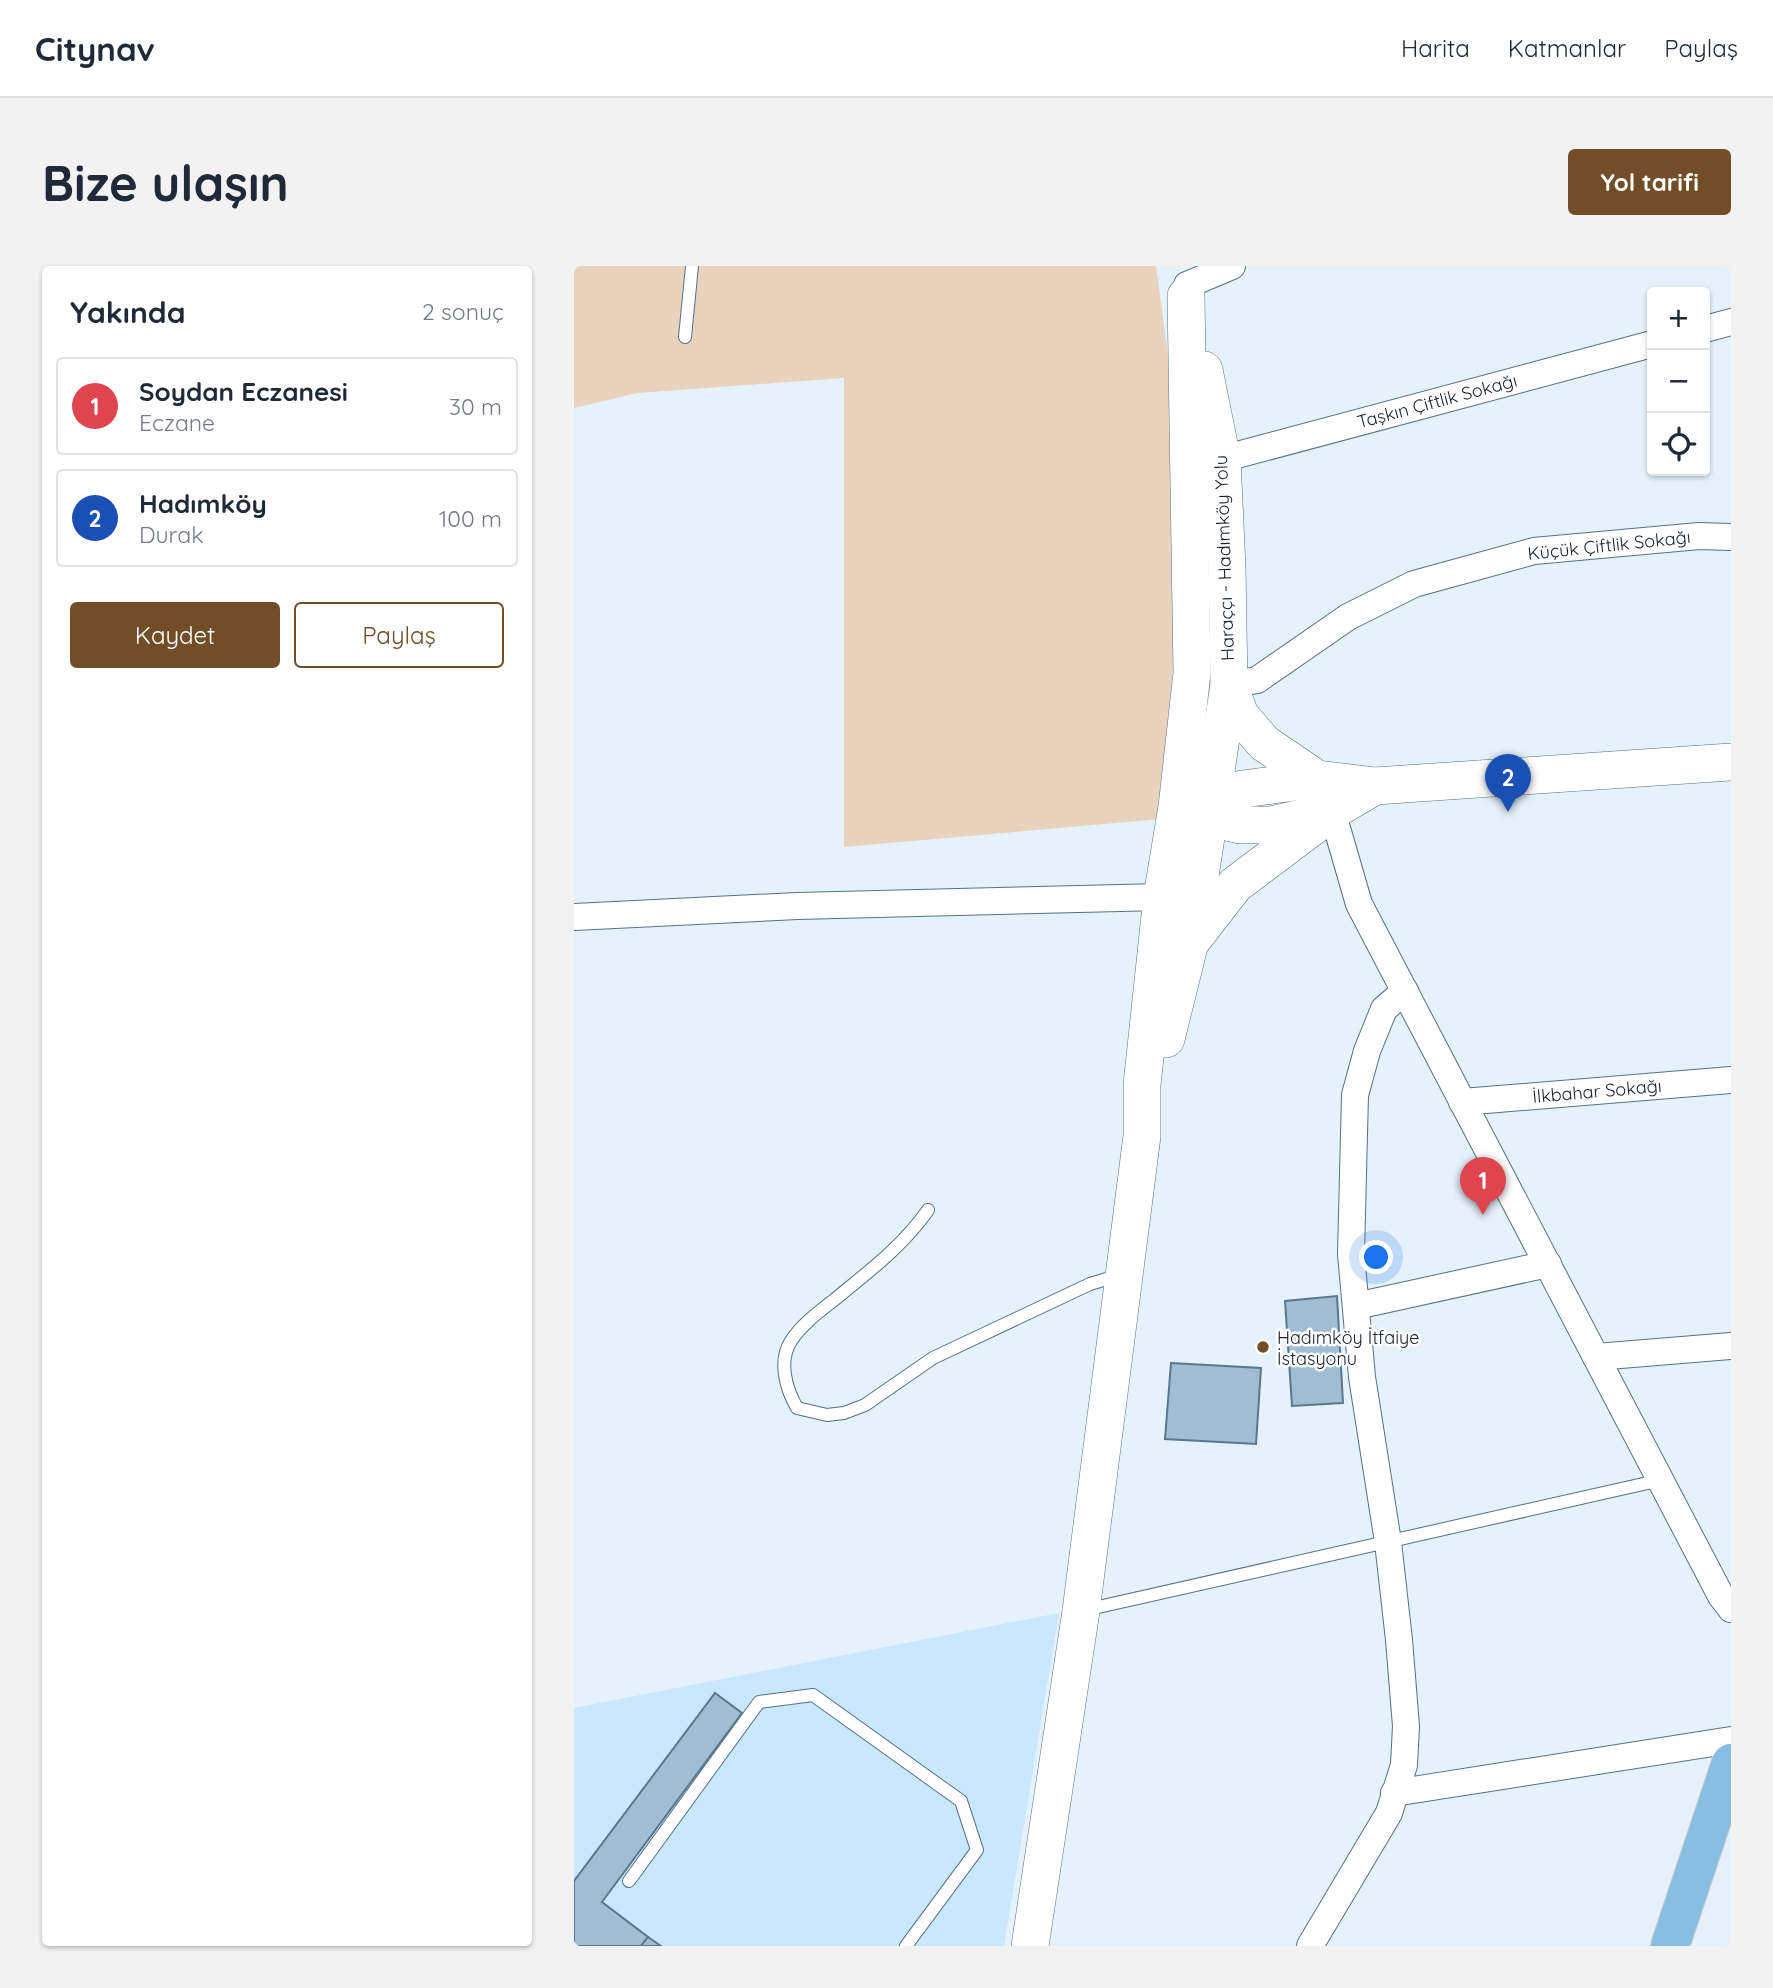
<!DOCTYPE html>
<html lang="tr">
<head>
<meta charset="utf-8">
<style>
	:root { --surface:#fff; --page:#f2f2f3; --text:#1f2937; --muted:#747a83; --line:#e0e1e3; --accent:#724e28 }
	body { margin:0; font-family:Quicksand,sans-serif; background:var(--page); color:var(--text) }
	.controls { position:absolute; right:21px; top:21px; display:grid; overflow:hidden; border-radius:7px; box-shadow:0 2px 5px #0004 }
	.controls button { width:63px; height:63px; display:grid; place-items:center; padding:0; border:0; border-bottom:2px solid var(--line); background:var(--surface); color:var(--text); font:35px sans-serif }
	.you { position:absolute; left:803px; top:992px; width:24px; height:24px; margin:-18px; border:5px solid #fff; border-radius:50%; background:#1a73e8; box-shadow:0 0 0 10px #1a73e833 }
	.badge { display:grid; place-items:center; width:46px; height:46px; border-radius:50%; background:var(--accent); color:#fff; font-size:23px; font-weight:700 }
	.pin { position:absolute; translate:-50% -58px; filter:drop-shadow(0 2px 4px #0008) }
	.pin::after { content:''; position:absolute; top:37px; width:24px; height:21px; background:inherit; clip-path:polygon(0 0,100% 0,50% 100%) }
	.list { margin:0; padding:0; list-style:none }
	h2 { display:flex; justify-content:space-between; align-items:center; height:91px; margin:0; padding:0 28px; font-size:30px }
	h2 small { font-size:23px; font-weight:400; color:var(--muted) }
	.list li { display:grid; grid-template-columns:46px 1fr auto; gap:21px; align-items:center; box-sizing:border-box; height:98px; margin:0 14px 14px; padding:0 14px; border:2px solid var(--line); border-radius:7px }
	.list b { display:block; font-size:26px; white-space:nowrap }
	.list p { margin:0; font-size:23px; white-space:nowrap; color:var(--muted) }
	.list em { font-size:23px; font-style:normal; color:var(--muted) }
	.actions { display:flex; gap:14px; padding:21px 28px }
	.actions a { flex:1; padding:16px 0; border:2px solid var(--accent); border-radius:7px; text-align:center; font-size:24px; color:var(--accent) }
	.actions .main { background:var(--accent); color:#fff }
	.icon { flex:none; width:38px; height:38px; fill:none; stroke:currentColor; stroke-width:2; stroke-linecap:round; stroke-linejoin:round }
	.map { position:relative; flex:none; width:1157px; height:1680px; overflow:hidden; border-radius:7px }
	header { display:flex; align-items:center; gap:42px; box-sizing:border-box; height:98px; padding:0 35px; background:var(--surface); border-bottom:2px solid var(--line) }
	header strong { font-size:33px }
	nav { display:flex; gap:38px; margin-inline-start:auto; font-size:24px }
	.intro { display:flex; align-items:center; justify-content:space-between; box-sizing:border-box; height:168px; padding:0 42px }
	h1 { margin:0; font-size:49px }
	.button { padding:18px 32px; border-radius:7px; background:var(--accent); color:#fff; font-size:24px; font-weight:700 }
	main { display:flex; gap:42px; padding:0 42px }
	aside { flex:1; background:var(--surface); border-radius:7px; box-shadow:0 2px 5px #0004 }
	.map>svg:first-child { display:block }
	.built { fill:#c9e7ff }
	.green { fill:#e9d3be }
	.building { fill:#a2bdd1; stroke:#5b778d; stroke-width:2 }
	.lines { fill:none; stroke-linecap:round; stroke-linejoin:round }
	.lane-casing { stroke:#547186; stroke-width:14 }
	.street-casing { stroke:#547186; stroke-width:28 }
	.secondary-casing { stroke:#547186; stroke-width:38 }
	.primary-casing { stroke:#ccced0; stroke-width:40 }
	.lane { stroke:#fff; stroke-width:12 }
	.street { stroke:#fff; stroke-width:26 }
	.secondary { stroke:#fff; stroke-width:37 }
	.primary { stroke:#86bde0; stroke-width:38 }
	.poi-dot { fill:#724e28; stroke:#fff; stroke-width:2.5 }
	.labels { text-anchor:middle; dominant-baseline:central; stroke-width:5; stroke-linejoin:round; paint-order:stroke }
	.street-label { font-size:18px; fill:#16212a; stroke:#fff }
	.poi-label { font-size:18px; fill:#16212a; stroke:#fff; text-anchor:start }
</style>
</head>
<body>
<header>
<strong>Citynav</strong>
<nav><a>Harita</a><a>Katmanlar</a><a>Paylaş</a></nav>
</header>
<div class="intro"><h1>Bize ulaşın</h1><a class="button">Yol tarifi</a></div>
<main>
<aside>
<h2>Yakında<small>2 sonuç</small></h2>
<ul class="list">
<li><span class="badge" style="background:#e0444e">1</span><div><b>Soydan Eczanesi</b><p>Eczane</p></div><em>30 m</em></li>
<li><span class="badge" style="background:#1a4fb4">2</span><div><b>Hadımköy</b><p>Durak</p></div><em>100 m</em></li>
</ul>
<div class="actions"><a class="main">Kaydet</a><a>Paylaş</a></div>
</aside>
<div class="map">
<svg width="1157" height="1680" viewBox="0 0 1157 1680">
	<rect width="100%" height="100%" fill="#e5f2fb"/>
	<polygon class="built" points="485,1347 430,1680 0,1680 0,1442"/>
	<polygon class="green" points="0,0 582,0 612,226 588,553 270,581 270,112 64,127 0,142"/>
	<g class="building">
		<polygon points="763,1030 769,1137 718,1140 711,1035"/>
		<polygon points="597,1097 687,1102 682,1178 591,1173"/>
		<polygon points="141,1427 168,1447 28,1636 74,1671 67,1680 0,1680 0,1615"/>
		<polygon points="74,1671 87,1680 67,1680"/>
	</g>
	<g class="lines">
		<g class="lane-casing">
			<g id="lane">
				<polyline points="111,71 118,0"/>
				<path d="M354,944C329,980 294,1006 260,1034C246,1045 227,1059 217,1075C204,1095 212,1123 223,1142L253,1149L270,1147L291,1139L359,1092L516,1018L546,1009"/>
				<polyline points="511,1344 1087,1214"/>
				<polyline points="55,1615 185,1436 239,1429 387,1535 403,1584 332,1680"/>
			</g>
		</g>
		<g class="street-casing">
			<g id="street">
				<polyline points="613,19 658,0"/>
				<polyline points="1131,63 1157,56"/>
				<polyline points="648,193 1078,78"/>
				<polyline points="655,419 683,414 774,351 840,318 960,285 1125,270 1157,271"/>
				<polyline points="758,545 785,638 1147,1330 1157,1343"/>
				<polyline points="0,651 223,640 588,631"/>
				<polyline points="888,836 1157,814"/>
				<polyline points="782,1040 974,998"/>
				<polyline points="1022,1091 1157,1080"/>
				<polyline points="820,1527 1157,1474"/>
				<polyline points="736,1680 815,1547 830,1499 832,1460 825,1374 814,1276 788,1111 777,988 781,829 793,785 810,743 831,725"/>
			</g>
		</g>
		<g class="secondary-casing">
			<g id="secondary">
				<polyline points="655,419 666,449 690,477 743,513"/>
				<polyline points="618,530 743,513 801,520 1157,496"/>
				<polyline points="612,544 636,552 666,559 697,559 758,545 801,520"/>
				<polyline points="619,673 661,619 750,552"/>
				<polyline points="592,773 616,676 655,419 653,301 648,193 630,104"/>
				<polyline points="456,1680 507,1345 568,870 568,819 588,631 603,541 618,407 612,30"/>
			</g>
		</g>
		<g class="primary-casing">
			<polyline id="primary" points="1096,1680 1157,1497"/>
		</g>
		<use href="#lane" class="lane"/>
		<use href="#street" class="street"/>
		<use href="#secondary" class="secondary"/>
		<use href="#primary" class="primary"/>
	</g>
	<circle class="poi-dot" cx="689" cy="1081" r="7"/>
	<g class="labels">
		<g class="street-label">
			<text transform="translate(863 135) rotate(-15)">Taşkın Çiftlik Sokağı</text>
			<text transform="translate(1035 279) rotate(-6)">Küçük Çiftlik Sokağı</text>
			<text transform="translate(650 292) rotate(-92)">Haraççı - Hadımköy Yolu</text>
			<text transform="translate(1023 825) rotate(-5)">İlkbahar Sokağı</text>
		</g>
		<g class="poi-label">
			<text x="703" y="1071">Hadımköy İtfaiye<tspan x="703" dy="21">İstasyonu</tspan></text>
		</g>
	</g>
</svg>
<div class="controls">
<button>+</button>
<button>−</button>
<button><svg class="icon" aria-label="locate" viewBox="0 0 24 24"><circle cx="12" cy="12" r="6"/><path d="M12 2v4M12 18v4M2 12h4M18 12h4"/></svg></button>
</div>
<div class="you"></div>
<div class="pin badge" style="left:909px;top:949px;background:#e0444e">1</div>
<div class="pin badge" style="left:934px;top:546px;background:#1a4fb4">2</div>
</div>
</main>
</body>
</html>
